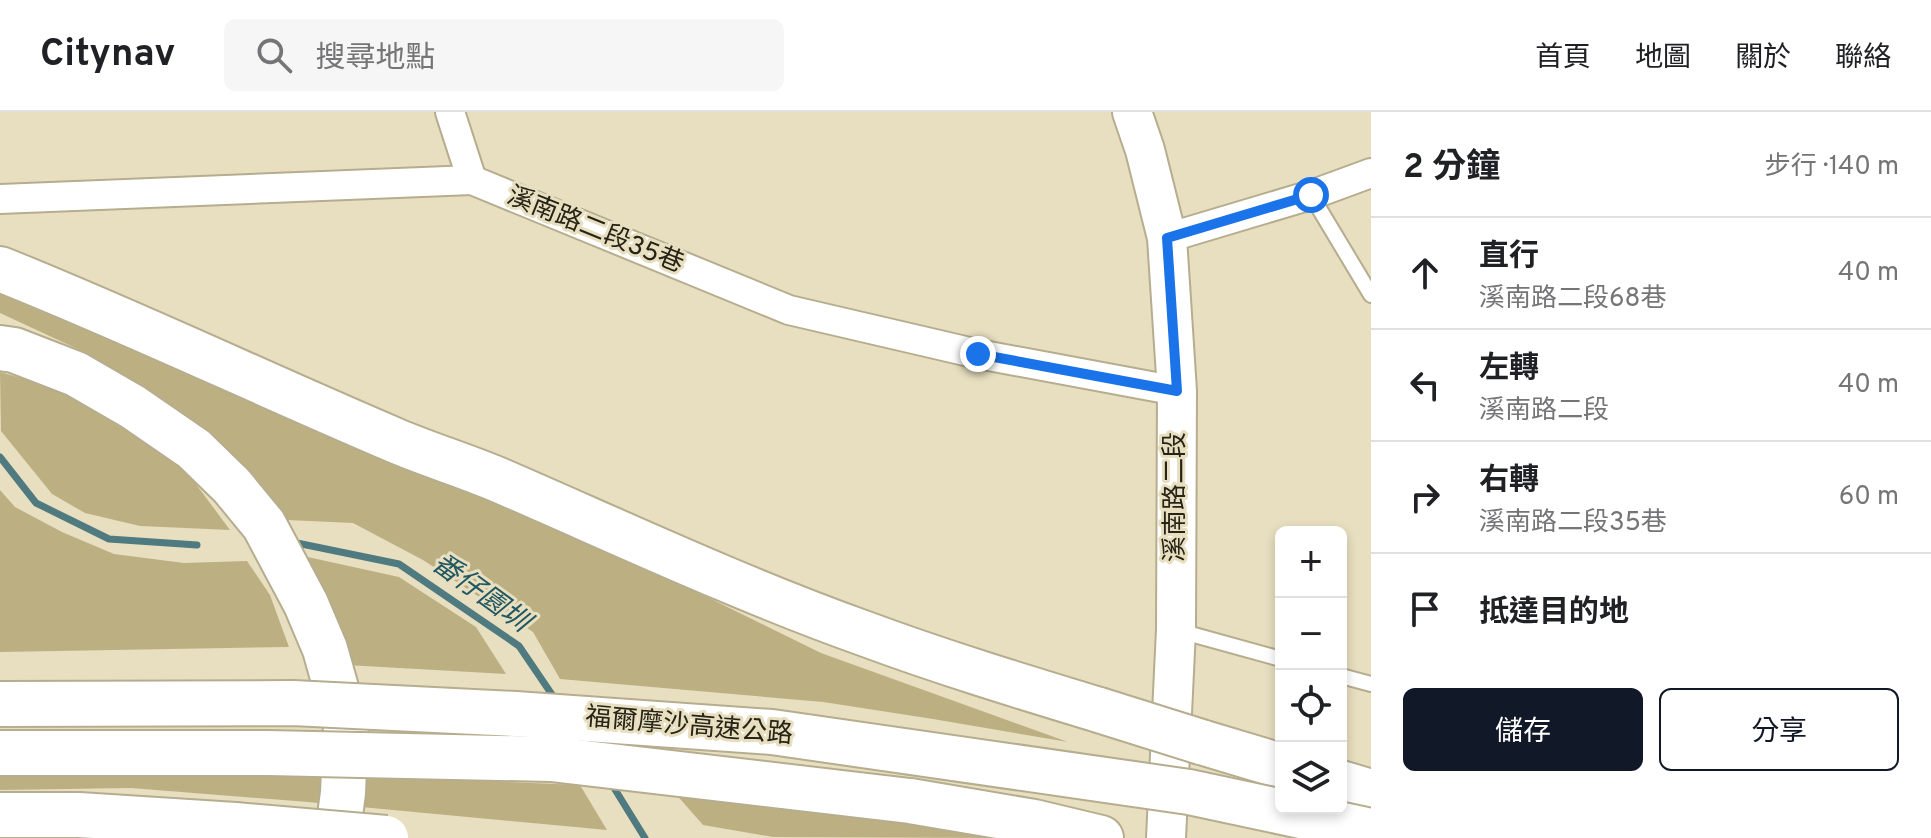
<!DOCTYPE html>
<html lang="zh-TW">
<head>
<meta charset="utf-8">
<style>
	:root { --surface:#fff; --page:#f6f6f6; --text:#202124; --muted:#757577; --line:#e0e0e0; --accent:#111827 }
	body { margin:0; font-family:Overpass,"Noto Sans TC",sans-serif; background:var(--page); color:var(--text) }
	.controls { position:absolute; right:24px; bottom:24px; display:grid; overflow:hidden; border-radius:12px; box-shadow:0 4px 12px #0003 }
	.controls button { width:72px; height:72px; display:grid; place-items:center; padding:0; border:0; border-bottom:2px solid var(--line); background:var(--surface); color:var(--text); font:40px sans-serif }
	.stop { position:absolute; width:24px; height:24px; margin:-18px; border:6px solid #1a73e8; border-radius:50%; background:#fff }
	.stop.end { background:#1a73e8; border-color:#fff; box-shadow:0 2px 8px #0008 }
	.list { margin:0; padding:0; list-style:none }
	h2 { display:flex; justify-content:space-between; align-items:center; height:104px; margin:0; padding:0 32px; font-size:34px }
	h2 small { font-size:26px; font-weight:400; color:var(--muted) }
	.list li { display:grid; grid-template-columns:52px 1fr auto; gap:24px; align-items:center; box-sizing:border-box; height:112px; padding:0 32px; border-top:2px solid var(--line) }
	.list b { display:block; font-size:30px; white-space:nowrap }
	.list p { margin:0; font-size:26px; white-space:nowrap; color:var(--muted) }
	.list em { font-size:26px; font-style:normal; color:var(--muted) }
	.actions { display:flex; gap:16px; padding:24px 32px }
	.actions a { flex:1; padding:18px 0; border:2px solid var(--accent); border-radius:12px; text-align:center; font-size:28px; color:var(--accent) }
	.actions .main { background:var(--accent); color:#fff }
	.icon { flex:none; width:44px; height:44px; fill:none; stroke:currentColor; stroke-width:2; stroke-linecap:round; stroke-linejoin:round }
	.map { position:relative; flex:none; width:1371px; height:726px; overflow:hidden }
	header { display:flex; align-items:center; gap:48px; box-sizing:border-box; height:112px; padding:0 40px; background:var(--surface); border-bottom:2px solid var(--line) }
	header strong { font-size:38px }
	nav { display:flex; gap:44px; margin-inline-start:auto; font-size:28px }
	.search { width:560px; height:72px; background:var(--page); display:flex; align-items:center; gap:20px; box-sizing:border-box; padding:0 28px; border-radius:12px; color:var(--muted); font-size:30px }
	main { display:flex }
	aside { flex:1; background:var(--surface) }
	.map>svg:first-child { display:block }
	.green { fill:#bcb083 }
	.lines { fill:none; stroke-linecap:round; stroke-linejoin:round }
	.stream { stroke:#4f7a80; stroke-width:7 }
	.service-casing { stroke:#b6ad8f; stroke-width:18 }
	.minor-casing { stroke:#b6ad8f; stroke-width:32 }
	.secondary-casing { stroke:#b6ad8f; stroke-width:42 }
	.motorway-casing { stroke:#b6ad8f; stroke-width:48 }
	.service { stroke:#fff; stroke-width:14 }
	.minor { stroke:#fff; stroke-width:28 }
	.secondary { stroke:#fff; stroke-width:38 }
	.motorway { stroke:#fff; stroke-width:44 }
	.motorway-bridge-casing { stroke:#b6ad8f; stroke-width:48; stroke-linecap:butt }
	.motorway-bridge { stroke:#fff; stroke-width:44 }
	.route { stroke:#1a73e8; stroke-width:10 }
	.labels { text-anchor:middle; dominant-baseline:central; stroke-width:6; stroke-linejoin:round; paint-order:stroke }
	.street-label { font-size:26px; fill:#262317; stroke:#e8dfc0 }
	.water-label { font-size:28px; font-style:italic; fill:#225862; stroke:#e8dfc0 }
</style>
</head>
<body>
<header>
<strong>Citynav</strong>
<div class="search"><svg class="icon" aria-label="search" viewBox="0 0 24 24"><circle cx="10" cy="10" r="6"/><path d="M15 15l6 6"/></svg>搜尋地點</div>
<nav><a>首頁</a><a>地圖</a><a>關於</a><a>聯絡</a></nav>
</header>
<main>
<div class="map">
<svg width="1371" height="726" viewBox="0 0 1371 726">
	<rect width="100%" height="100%" fill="#e8dfc0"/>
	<g class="green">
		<polygon points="0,174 595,430 821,541 1068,630 933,607 823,590 560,567 533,520 423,448 353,411 287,408 201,324 84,240 0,201"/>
		<polygon points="0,260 69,280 115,312 153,334 190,364 230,418 140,414 85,401 52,382 1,319"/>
		<polygon points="0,378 15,395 62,420 114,442 184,451 247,449 270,483 289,535 0,540"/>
		<polygon points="294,442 399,465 476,515 506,562 346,553"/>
		<polygon points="0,658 317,662 580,673 607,718 308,690 131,676 0,678"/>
		<polygon points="674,680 909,705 1002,726 773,725 703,713"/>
	</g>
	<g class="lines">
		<g class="stream">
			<polyline points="0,345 36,391 109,427 197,433"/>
			<polyline points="292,430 399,452 519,534 555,587"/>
			<polyline points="611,671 645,726"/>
		</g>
		<g class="service-casing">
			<g id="service">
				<polyline points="1311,83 1371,183"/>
				<polyline points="1176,518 1281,547"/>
				<polyline points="1341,564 1371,572"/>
			</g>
		</g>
		<g class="minor-casing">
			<g id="minor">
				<polyline points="450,0 472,68"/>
				<polyline points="0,87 472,68 789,198 978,242 1177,279"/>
				<polyline points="1167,126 1311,83 1371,61"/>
			</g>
		</g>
		<g class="secondary-casing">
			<polyline id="secondary" points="1132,0 1145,38 1167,126 1177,279 1176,518 1166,726"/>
		</g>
		<g class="motorway-casing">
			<g id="motorway">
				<path d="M0,157C133,210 262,272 394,328C429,343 466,354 501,369C621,421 740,477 863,521C941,550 1020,574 1099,598"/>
				<polyline points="0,236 14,238 76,262 133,295 194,337 232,374 264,413 306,492 325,537 346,612 343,681 337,726"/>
				<polyline points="1201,630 1281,654"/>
				<polyline points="1341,671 1371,680"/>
				<polyline points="910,689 1034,710 1101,726"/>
				<polyline points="0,703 79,703 235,713"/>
			</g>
		</g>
		<use href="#service" class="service"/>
		<use href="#minor" class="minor"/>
		<use href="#secondary" class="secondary"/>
		<use href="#motorway" class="motorway"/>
		<g class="motorway-bridge-casing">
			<g id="motorway-bridge">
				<polyline points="0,592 293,591 516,602 772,620 1189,680 1371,719"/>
				<polyline points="1099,598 1201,630"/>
				<polyline points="0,641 268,641 551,647 910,689"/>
				<polyline points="235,713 386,726"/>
			</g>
		</g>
		<use href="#motorway-bridge" class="motorway-bridge"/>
	</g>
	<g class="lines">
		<polyline class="route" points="978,242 1177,279 1167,126 1311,83"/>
	</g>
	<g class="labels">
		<g class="street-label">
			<text transform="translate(595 119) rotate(22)">溪南路二段35巷</text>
			<text transform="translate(1176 385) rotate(-90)">溪南路二段</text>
			<text transform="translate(689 615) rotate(5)">福爾摩沙高速公路</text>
		</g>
		<g class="water-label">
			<text transform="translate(480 482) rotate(36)">番仔園圳</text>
		</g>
	</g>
</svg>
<div class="controls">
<button>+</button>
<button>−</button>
<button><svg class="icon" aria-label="locate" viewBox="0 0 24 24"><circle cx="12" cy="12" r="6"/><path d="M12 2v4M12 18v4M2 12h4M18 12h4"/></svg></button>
<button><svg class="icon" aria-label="layers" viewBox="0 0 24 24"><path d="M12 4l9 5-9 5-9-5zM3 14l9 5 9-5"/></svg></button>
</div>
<div class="stop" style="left:1311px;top:83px"></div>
<div class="stop end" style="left:978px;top:242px"></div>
</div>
<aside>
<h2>2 分鐘<small>步行 · 140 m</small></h2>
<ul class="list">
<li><svg class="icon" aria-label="ahead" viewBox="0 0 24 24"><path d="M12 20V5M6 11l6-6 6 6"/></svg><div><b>直行</b><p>溪南路二段68巷</p></div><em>40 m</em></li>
<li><svg class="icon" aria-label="left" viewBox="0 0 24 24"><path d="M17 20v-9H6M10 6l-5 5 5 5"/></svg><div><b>左轉</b><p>溪南路二段</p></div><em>40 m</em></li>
<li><svg class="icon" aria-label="right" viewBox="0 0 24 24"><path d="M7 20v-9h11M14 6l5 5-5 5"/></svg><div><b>右轉</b><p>溪南路二段35巷</p></div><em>60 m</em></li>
<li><svg class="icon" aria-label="arrive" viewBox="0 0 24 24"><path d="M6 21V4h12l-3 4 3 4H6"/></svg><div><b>抵達目的地</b></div></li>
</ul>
<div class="actions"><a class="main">儲存</a><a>分享</a></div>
</aside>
</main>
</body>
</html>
